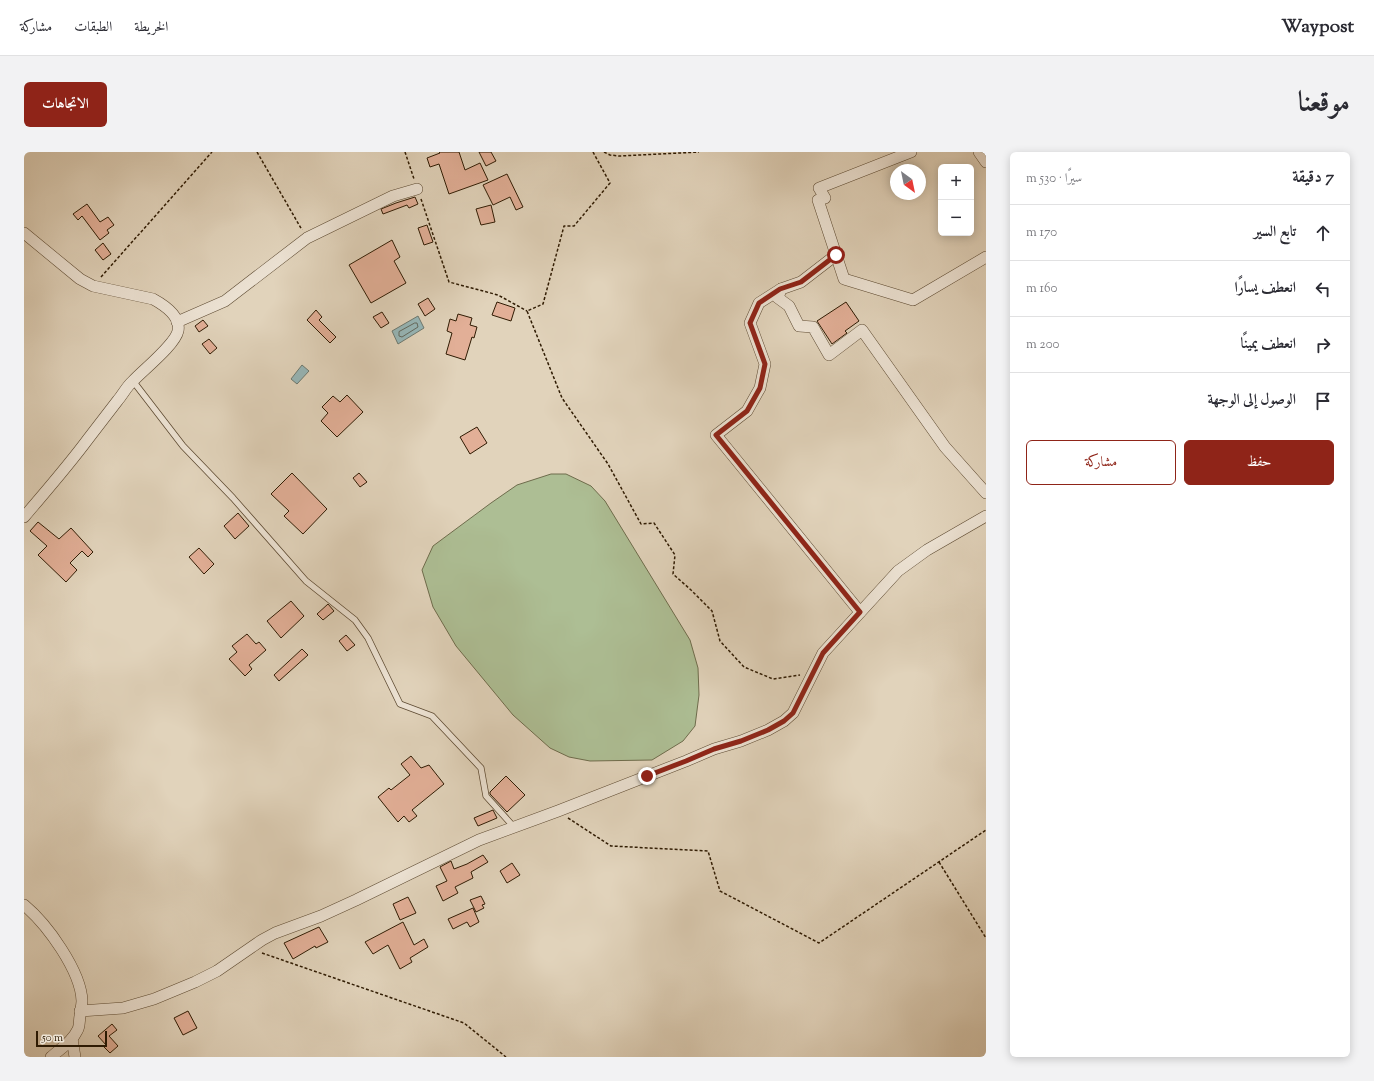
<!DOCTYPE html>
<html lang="ar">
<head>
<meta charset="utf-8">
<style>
	:root { --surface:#fff; --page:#f2f2f3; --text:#2b2b33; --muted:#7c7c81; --line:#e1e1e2; --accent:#8f2418 }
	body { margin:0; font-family:"Sorts Mill Goudy",Amiri,serif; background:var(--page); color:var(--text); direction:rtl }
	.controls { position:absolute; right:12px; top:12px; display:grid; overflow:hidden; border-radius:6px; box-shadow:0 2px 10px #0003 }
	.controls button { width:36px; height:36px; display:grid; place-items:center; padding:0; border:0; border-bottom:1px solid var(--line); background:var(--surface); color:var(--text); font:20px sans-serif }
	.compass { position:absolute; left:866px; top:12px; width:36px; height:36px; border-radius:50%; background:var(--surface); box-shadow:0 2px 10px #0003; rotate:147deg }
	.scale { position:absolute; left:12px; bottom:10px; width:71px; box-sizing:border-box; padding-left:4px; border:2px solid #2f1b03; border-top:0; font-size:11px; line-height:14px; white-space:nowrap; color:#2f1b03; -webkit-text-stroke:3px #ece2d3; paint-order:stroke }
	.stop { position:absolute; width:12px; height:12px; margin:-9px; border:3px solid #8f2418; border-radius:50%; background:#fff }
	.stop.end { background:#8f2418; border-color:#fff; box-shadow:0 1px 4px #0008 }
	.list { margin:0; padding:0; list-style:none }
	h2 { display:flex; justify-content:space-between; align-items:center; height:52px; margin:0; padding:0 16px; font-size:17px }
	h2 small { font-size:13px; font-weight:400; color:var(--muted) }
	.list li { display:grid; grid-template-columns:26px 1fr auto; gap:12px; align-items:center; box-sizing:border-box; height:56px; padding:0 16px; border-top:1px solid var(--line) }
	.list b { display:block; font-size:15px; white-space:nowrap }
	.list em { font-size:13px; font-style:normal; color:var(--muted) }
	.actions { display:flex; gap:8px; padding:12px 16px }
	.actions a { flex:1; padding:9px 0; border:1px solid var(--accent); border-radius:6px; text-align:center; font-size:14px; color:var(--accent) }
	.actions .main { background:var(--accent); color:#fff }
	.icon { flex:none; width:22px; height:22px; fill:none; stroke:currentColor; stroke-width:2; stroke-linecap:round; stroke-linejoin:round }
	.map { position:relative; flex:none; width:962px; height:905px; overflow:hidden; direction:ltr; border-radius:6px }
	header { display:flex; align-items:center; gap:24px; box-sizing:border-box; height:56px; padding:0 20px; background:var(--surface); border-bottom:1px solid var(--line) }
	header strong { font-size:19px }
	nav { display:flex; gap:22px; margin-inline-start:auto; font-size:14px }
	.intro { display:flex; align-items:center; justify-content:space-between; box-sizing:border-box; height:96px; padding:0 24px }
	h1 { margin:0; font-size:28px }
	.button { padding:10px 18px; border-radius:6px; background:var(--accent); color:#fff; font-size:14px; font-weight:700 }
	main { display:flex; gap:24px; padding:0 24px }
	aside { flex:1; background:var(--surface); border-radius:6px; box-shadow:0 2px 10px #0003 }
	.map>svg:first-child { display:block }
	.green { fill:#adbe94; stroke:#6e6c4c }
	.water { fill:#96b6b7; stroke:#6d786f }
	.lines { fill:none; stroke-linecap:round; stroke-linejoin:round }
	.shore { stroke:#62685d; stroke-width:1 }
	.building { fill:#e2af97; stroke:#2f1b03 }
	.service-casing { stroke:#5c4931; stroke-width:7 }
	.minor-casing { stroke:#5c4931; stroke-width:12 }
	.path { stroke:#2f1b03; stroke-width:1.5; stroke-dasharray:3 2; stroke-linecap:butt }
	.service { stroke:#ece2d3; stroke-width:5.5 }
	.minor { stroke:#ece2d3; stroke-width:11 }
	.route { stroke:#8f2418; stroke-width:5 }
</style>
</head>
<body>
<header>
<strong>Waypost</strong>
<nav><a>الخريطة</a><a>الطبقات</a><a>مشاركة</a></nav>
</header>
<div class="intro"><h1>موقعنا</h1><a class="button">الاتجاهات</a></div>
<main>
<aside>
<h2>7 دقيقة<small>سيرًا · 530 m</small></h2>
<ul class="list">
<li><svg class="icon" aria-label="ahead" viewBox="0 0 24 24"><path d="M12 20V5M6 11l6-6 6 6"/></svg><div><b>تابع السير</b></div><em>170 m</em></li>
<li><svg class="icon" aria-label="left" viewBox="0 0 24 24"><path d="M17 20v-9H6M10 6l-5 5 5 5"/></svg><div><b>انعطف يسارًا</b></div><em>160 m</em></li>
<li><svg class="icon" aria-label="right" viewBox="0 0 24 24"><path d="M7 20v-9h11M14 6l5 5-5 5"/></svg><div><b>انعطف يمينًا</b></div><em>200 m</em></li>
<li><svg class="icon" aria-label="arrive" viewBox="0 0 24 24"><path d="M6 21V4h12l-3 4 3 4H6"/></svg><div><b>الوصول إلى الوجهة</b></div></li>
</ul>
<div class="actions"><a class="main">حفظ</a><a>مشاركة</a></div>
</aside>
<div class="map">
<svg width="962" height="905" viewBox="0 0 962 905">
	<rect width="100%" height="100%" fill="#e1d3bb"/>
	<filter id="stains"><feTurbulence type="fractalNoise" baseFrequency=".005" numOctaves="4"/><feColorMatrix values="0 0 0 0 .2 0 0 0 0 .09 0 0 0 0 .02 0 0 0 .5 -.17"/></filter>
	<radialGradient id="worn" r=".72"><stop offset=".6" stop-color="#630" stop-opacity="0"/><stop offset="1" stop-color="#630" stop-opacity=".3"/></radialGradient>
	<polygon class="green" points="527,322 542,322 567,334 581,349 666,488 674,516 675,543 671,574 659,589 628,608 566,609 545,605 526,596 489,563 432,494 409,455 398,418 409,394 467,351 493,333"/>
	<g class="water">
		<polygon points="394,164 400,176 374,192 368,179"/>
		<polygon points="278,213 285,219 273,232 267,227"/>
	</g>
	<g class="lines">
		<polygon class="shore" points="391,171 393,171 394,175 378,185 375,184 375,180"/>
	</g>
	<g class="building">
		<polygon points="415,0 435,0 441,18 456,11 464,28 425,42 415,12 406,15 403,6 416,1"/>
		<polygon points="455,0 467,0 472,9 462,14"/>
		<polygon points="483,22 499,55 492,58 486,45 469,53 459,33"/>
		<polygon points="391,45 394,52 385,56 383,53 359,62 357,57 372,51"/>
		<polygon points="63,52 76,70 84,65 90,73 83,78 85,81 76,88 58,64 54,68 49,62"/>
		<polygon points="467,53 471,70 457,73 452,57"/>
		<polygon points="403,73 409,90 400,93 394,76"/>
		<polygon points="368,88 376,105 370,109 382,131 347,151 325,113"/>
		<polygon points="79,91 87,102 79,108 71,98"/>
		<polygon points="404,146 411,157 401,164 394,152"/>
		<polygon points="473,150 491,156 487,169 468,163"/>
		<polygon points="822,150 835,169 821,179 823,181 808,192 793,169"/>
		<polygon points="292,158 298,165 295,168 312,185 306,191 283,168"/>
		<polygon points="358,160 365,171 357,176 349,165"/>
		<polygon points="434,162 448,166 446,173 453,175 450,186 448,185 441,208 422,202 428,181 423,179 426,167 432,169"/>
		<polygon points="179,168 184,174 175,180 171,174"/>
		<polygon points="185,187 193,196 186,202 178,192"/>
		<polygon points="323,243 339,260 313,285 297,269 304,261 298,255 309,244 316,250"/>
		<polygon points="453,275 463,291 446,302 436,285"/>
		<polygon points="268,321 303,357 279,382 260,364 265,359 247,342"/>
		<polygon points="335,321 343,330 336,335 329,326"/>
		<polygon points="214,361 225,374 211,387 200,374"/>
		<polygon points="14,370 35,387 47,376 69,400 64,405 58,399 46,411 53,418 42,430 14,403 23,394 6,379"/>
		<polygon points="175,396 190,412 180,422 165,405"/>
		<polygon points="267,449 280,464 257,486 243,469"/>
		<polygon points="304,452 310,459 299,468 293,462"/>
		<polygon points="223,482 232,492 235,490 242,498 225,513 228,517 221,524 205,507 213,500 208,494"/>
		<polygon points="322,483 331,493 323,499 315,489"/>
		<polygon points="278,497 284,503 255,529 250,523"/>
		<polygon points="387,604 397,616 405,613 420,632 388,658 393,664 385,670 380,664 374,670 354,645 365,636 367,638 386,623 377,612"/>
		<polygon points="482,624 501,643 483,660 466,642 466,640"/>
		<polygon points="469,658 473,666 454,674 450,666"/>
		<polygon points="459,703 464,710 447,720 449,726 431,735 434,741 419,749 412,734 423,729 416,715 427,709 430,717 443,712"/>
		<polygon points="488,711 496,723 483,731 476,719"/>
		<polygon points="457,744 461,752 458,753 460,756 452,760 446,748"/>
		<polygon points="384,745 392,761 376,768 369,752"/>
		<polygon points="449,756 455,770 446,775 443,770 429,777 424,767"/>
		<polygon points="379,770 390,793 400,787 404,795 386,806 388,810 376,817 364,793 349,802 341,790"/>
		<polygon points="295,775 304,790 292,796 291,794 269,807 260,791"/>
		<polygon points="164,859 173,876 159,883 150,866"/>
		<polygon points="88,872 93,878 85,884 94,894 86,901 80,895 82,893 74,884"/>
	</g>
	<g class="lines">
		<g class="service-casing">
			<polyline id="service" points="109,229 159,294 209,346 282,429 331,468 344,486 376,552 408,564 457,616 462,644 490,675"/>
		</g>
		<g class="minor-casing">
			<g id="minor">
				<polyline points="887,0 795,36 801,46 794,48 820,127 889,148 962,105"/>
				<polyline points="955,0 962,10"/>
				<path d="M0,81L56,127L69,134L129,147C140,153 157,164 154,179C151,193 119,218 109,229C103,234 99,242 94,248C84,261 74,274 64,287C44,314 22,339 0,365"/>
				<polyline points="812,103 777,130 757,137 754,146 765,154 775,174 789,175 805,203 838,178 921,295 962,341"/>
				<polyline points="757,137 735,151 726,171 741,212 736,236 723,259 692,283 836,460"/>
				<polyline points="153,170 201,149 283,86 369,44 393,37"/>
				<path d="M0,753C23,772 57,819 58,849C58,854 56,859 56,864C55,869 56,875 53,879C48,890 36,897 27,905"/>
				<polyline points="56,859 99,856 130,847 171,830 193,819 238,788 251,781 297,764 332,748 455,688 534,659 662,609 690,597 717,589 744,578 760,569 769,561 799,501 874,419 903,398 962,364"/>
				<polyline points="48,887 51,905"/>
			</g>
		</g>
		<g class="path">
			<polyline points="233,0 278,78"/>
			<polyline points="381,0 390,27"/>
			<polyline points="569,0 586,31 550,74 540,74 519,152 503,159 538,246 584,312 617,372 630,371 651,403 649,422 667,438 688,459 696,489 720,515 749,527 776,523"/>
			<polyline points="580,0 586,3 595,4 675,0"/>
			<polyline points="397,47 425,130 474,143 503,159"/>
			<polyline points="77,125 188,0"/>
			<polyline points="544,666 587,694 684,699 696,739 795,791 962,678"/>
			<polyline points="915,710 962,786"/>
			<polyline points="238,801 440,871 482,905"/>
		</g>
		<use href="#service" class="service"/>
		<use href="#minor" class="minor"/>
	</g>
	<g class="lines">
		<polyline class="route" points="623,624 662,609 690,597 717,589 744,578 760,569 769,561 799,501 836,460 692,283 723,259 736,236 741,212 726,171 735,151 756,137 777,130 812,103"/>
	</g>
	<rect width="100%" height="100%" filter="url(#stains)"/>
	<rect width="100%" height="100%" fill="url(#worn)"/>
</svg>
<div class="controls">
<button>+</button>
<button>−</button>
</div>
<svg class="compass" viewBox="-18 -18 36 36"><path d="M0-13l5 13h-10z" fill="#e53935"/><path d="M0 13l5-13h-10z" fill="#7c7c81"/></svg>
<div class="scale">50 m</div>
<div class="stop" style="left:812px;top:103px"></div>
<div class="stop end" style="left:623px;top:624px"></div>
</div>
</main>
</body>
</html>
